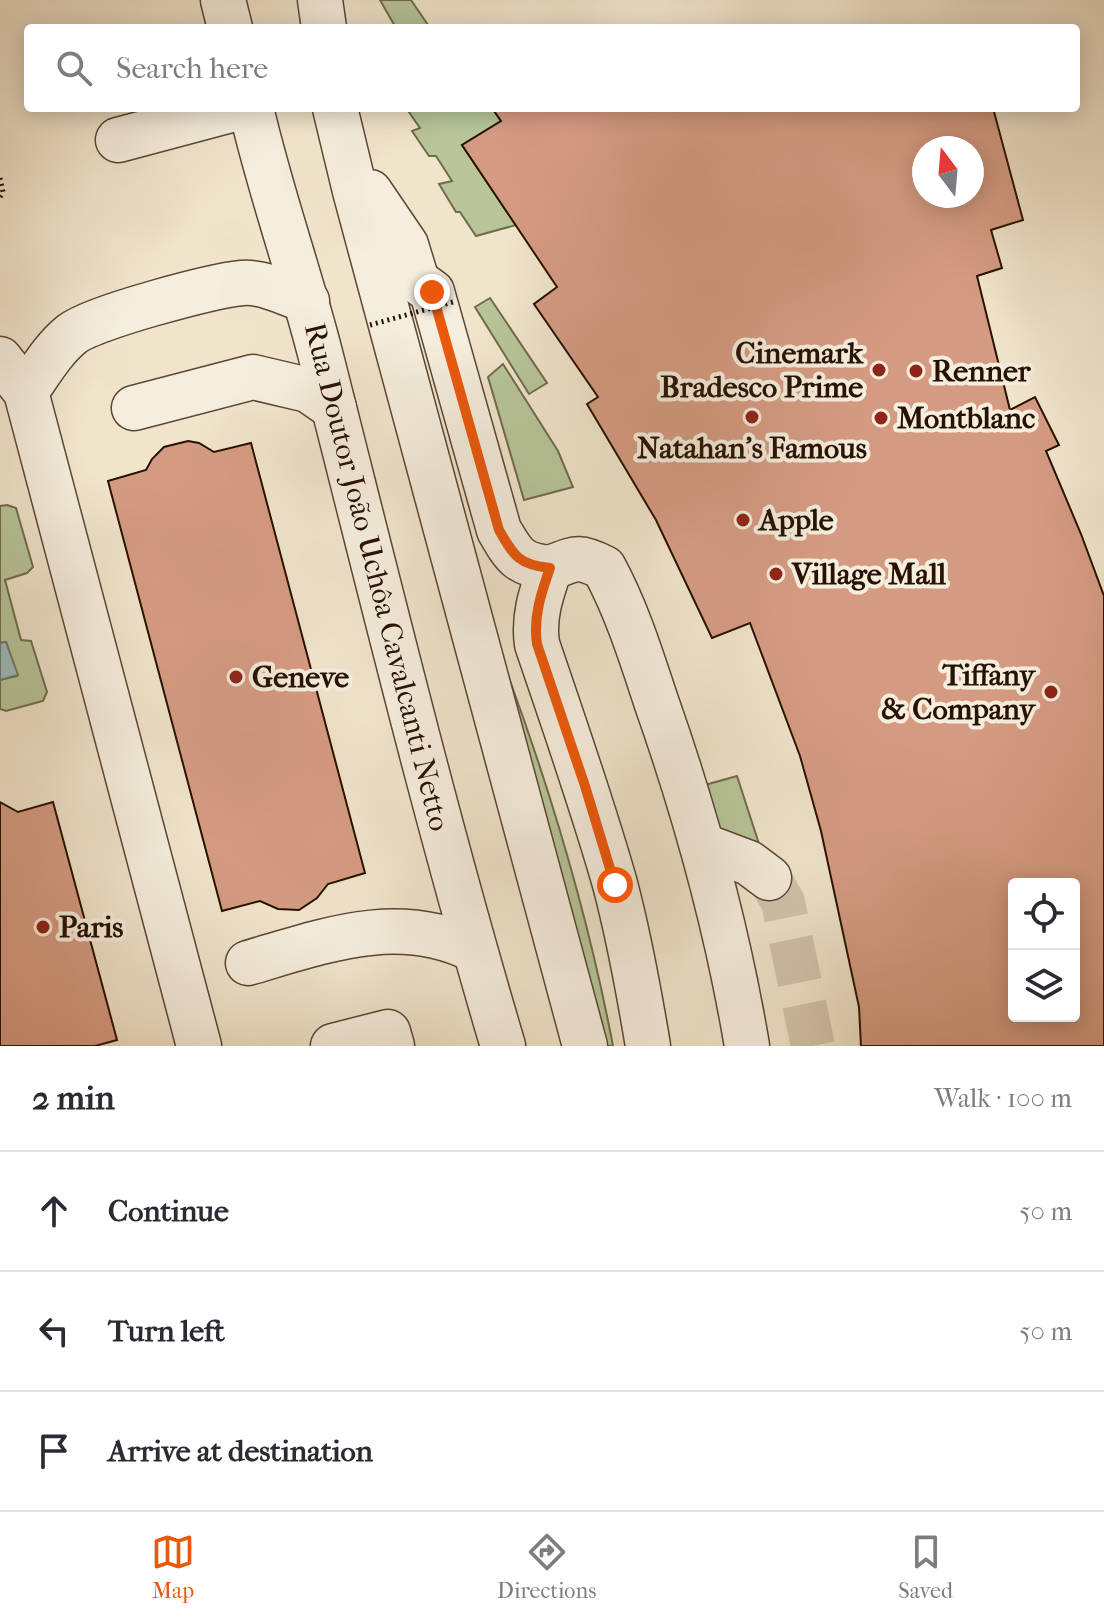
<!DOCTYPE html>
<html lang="en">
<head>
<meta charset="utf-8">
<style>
	:root { --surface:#fff; --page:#f2f2f3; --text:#2b2b33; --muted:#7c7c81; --line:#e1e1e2; --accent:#ea580c }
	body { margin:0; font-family:"IM FELL French Canon",serif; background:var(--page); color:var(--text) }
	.controls { position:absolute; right:24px; bottom:24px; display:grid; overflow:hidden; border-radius:8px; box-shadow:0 4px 20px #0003 }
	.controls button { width:72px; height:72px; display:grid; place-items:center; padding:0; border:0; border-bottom:2px solid var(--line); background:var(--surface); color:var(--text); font:40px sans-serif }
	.compass { position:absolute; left:912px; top:136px; width:72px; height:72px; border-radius:50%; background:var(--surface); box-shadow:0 4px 20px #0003; rotate:344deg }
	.stop { position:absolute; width:24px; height:24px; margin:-18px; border:6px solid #ea580c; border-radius:50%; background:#fff }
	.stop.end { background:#ea580c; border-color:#fff; box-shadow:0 2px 8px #0008 }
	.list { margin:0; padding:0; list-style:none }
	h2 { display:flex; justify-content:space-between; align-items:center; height:104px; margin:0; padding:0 32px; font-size:34px }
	h2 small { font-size:26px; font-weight:400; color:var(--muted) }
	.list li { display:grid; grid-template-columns:52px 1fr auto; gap:24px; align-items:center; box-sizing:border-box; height:120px; padding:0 32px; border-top:2px solid var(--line) }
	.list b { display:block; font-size:30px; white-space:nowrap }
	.list em { font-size:26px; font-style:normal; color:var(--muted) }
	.icon { flex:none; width:44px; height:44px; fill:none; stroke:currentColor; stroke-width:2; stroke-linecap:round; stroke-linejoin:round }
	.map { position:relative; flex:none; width:1104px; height:1046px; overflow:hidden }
	.search { position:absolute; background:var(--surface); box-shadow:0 4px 20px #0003; left:24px; right:24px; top:24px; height:88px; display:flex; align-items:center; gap:20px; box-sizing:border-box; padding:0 28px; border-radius:8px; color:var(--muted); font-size:30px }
	.sheet { height:464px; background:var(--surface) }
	nav { display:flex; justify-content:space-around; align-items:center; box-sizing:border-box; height:112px; border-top:2px solid var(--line); background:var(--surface); font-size:22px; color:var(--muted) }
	nav a { display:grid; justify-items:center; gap:4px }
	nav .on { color:var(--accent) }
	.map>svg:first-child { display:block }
	.green { fill:#b7c599; stroke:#706b4e; stroke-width:2 }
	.water { fill:#9bbdbd; stroke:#6d7872; stroke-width:2 }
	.building { fill:#d59b82; stroke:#281102; stroke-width:2; fill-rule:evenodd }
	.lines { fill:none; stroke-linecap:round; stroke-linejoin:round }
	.minor-tunnel { stroke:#d2c4ad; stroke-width:44; stroke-dasharray:44 22; stroke-linecap:butt }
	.minor-casing { stroke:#5a4634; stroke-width:47 }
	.path { stroke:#281102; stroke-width:5; stroke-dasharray:2 4; stroke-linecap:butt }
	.minor { stroke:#f5eddd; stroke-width:44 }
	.path-bridge { stroke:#281102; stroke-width:5; stroke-dasharray:2 4; stroke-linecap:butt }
	.route { stroke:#ea580c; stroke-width:10 }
	.poi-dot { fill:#8f2418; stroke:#f5eddd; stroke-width:3 }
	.labels { text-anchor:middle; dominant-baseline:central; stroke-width:8; stroke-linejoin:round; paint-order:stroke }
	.poi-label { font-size:30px; font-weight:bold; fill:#281102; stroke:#f5eddd; text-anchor:start }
	.street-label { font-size:30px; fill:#281102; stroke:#f5eddd }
</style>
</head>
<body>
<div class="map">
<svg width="1104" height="1046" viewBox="0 0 1104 1046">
	<rect width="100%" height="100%" fill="#f0e4cb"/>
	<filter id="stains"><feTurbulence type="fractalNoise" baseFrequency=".0025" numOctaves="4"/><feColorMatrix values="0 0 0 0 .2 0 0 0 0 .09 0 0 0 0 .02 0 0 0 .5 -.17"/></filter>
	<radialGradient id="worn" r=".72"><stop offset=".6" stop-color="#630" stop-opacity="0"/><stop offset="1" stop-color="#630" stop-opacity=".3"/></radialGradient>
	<g class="green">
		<polygon points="380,0 411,0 430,28 396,28"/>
		<polygon points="406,108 492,108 501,121 462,145 516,225 476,236 460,212 456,212 439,184 452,181 436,156 429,156 412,131 420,128"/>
		<polygon points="490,298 547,383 529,394 475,307"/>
		<polygon points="503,364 558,451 573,487 524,500 488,377"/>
		<polygon points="7,505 16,508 33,567 27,573 5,580 21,640 31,641 47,692 43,701 6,711 0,709 0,680 17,676 6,642 0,643 0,506"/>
		<path d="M509,678C553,798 589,920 613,1046H600L500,682Z"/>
		<polygon points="737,776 759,844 721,831 705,785"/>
	</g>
	<polygon class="water" points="6,642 18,675 0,680 0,643"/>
	<g class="building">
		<path d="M492,108H993L1023,220L991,230L1002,268L977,276L1010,410L1035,397L1059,445L1046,451L1081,534L1104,596V1046H861L859,1007L821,831L800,756L750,623L712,638L656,520L587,404L598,397L534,304L557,287L462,145L501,121ZM924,148H972V196H924ZM1014,884H1074V1016H1014Z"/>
		<polygon points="188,441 199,443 214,452 251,443 365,873 328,884 317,898 299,910 278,909 260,901 222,911 108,481 146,470 152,459 164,447"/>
		<polygon points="0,802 18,812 53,802 117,1040 95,1046 0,1046"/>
	</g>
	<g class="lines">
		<polyline class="minor-tunnel" points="769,878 783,902 813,1046"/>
		<g class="minor-casing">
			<g id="minor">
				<polyline points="223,0 230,28"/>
				<polyline points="320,0 324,28"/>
				<path d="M251,108C270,191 299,271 320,353C379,585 435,817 503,1046"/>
				<polyline points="335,108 355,191 585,1046"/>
				<polyline points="118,140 238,108"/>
				<path d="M361,191L370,192L406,245L417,281L432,292L499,530C514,556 519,565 550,568"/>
				<polyline points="0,359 26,392 199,1046"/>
				<path d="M26,392C40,372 53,349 72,334C94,317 212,286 242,283C263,281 288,294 307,301"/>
				<polyline points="134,408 253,377 308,390 334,408"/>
				<polyline points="704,846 749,863 769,878"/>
				<path d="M248,963C323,941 399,912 474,950"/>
				<polyline points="333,1046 388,1032 392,1046"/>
				<path d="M648,1046C639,992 629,937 615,884C592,803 564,724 537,644C533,617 541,594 550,568C577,558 578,555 604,568C627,610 642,659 657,704C697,818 727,927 747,1046"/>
			</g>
		</g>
		<polyline class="path" points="0,178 3,192 0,197"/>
		<use href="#minor" class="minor"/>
		<polyline class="path-bridge" points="370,325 453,302"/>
	</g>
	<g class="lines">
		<path class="route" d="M432,292L499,530C514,556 519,565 550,568C541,594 533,617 537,644L585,786L615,885"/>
	</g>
	<g class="poi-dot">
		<circle cx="879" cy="370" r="8"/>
		<circle cx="916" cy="371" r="8"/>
		<circle cx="752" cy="417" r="8"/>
		<circle cx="881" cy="418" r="8"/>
		<circle cx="743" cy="520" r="8"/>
		<circle cx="776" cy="574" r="8"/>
		<circle cx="236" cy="677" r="8"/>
		<circle cx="1051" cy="692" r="8"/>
		<circle cx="43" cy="927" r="8"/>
	</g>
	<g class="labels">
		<g class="poi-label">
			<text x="863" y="353" text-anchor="end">Cinemark<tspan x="863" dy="34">Bradesco Prime</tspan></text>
			<text x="932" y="371">Renner</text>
			<text x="897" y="418">Montblanc</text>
			<text x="752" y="448" text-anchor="middle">Natahan's Famous</text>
			<text x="759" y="520">Apple</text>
			<text x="792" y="574">Village Mall</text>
			<text x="1035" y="675" text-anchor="end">Tiffany<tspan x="1035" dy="34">&amp; Company</tspan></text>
			<text x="252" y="677">Geneve</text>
			<text x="59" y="927">Paris</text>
		</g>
		<g class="street-label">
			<text transform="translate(377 577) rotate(76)">Rua Doutor João Uchôa Cavalcanti Netto</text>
		</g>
	</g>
	<rect width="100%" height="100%" filter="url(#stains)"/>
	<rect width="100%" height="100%" fill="url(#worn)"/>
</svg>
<div class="controls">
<button><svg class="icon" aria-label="locate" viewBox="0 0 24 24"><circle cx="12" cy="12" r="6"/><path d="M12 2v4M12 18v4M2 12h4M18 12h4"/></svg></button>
<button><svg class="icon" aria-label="layers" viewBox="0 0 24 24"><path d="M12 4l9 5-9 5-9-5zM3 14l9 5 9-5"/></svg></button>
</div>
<svg class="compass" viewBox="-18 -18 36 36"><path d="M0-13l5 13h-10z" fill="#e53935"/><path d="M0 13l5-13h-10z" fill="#7c7c81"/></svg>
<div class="stop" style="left:615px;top:885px"></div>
<div class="stop end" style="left:432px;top:292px"></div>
<div class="search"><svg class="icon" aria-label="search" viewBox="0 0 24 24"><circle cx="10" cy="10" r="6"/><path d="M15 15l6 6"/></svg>Search here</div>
</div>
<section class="sheet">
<h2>2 min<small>Walk · 100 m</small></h2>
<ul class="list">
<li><svg class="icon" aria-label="ahead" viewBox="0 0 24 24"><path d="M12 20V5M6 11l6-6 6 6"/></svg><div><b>Continue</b></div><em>50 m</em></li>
<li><svg class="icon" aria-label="left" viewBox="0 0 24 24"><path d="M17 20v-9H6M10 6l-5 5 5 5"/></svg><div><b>Turn left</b></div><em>50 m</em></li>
<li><svg class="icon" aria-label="arrive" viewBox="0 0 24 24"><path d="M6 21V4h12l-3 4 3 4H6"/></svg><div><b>Arrive at destination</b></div></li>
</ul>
</section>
<nav>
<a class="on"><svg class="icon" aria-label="map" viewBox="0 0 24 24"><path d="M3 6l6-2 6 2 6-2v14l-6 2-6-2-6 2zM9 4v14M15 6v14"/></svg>Map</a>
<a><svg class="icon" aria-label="directions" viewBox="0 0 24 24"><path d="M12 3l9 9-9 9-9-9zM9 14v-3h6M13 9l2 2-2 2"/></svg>Directions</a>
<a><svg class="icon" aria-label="saved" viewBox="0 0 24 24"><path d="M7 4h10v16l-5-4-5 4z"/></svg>Saved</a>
</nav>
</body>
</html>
